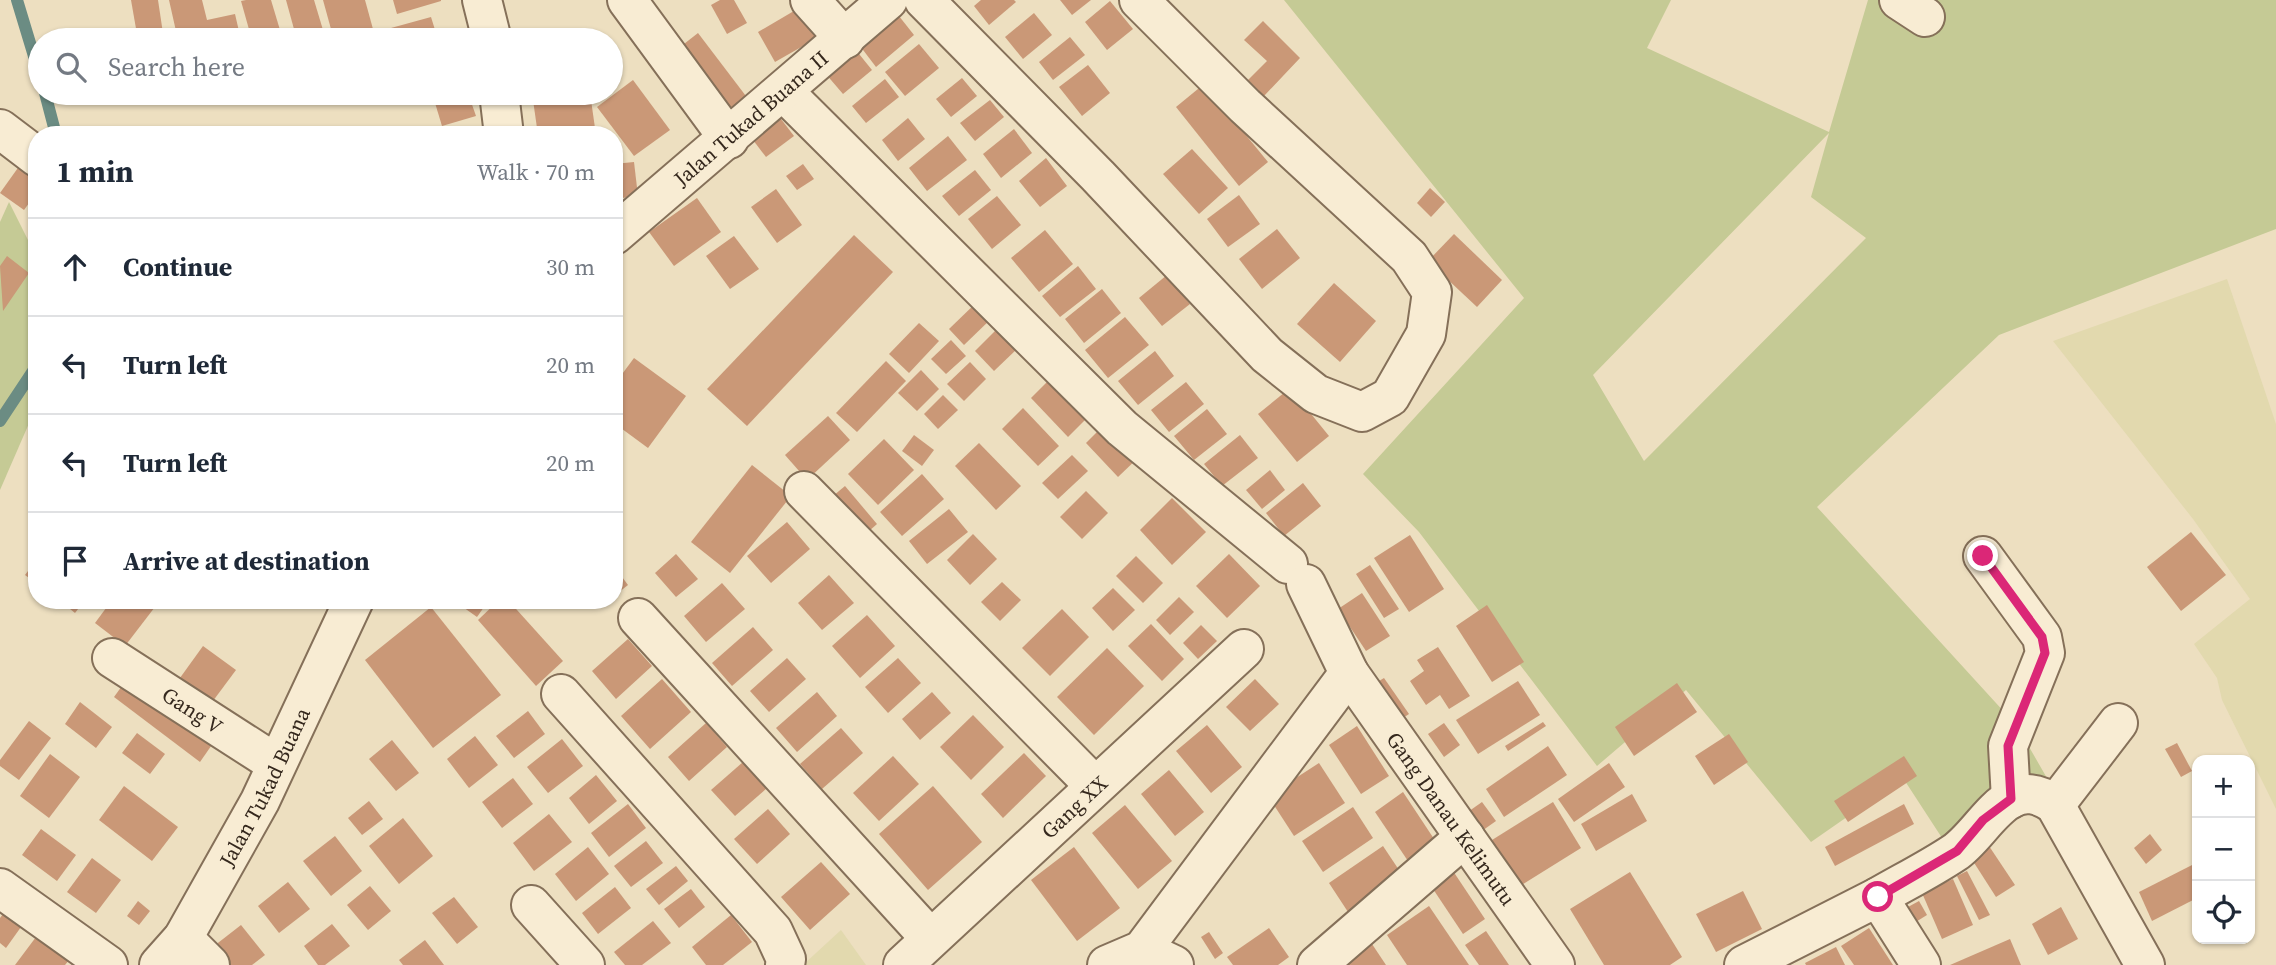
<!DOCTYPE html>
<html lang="en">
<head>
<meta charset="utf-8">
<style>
	:root { --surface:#fff; --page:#f6f6f7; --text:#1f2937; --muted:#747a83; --line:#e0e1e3 }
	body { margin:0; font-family:"Source Serif 4",serif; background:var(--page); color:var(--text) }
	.controls { position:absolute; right:21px; bottom:21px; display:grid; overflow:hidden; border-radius:14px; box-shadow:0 2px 5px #0004 }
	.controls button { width:63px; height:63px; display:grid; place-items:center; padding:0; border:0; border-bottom:2px solid var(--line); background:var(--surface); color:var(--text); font:35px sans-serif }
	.stop { position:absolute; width:21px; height:21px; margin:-16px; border:5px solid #db2777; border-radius:50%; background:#fff }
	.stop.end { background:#db2777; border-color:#fff; box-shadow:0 2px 7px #0008 }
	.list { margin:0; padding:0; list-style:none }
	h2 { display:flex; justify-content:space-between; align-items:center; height:91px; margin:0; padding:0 28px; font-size:30px }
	h2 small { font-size:23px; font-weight:400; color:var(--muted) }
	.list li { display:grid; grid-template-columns:46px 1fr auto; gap:21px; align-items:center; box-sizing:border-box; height:98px; padding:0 28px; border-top:2px solid var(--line) }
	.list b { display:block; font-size:26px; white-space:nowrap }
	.list em { font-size:23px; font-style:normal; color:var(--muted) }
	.icon { flex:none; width:38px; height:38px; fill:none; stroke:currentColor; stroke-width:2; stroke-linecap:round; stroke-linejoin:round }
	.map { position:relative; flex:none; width:2276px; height:965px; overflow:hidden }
	.search { position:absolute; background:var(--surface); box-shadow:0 2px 5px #0004; left:28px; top:28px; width:595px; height:77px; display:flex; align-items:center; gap:18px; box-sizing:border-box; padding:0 24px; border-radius:38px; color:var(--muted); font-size:26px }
	.panel { position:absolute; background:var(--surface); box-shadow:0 2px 5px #0004; left:28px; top:126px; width:595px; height:483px; border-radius:28px }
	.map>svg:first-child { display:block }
	.farmland { fill:#e2d9ae }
	.green { fill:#c5ca95; fill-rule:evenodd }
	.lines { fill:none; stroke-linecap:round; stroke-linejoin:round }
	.stream { stroke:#6b8c83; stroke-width:12 }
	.building { fill:#ca9877 }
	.minor-casing { stroke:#857059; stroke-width:42 }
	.minor { stroke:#f8ecd3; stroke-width:38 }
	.route { stroke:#db2777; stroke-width:9 }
	.labels { text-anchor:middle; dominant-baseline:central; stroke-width:7; stroke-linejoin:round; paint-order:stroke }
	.street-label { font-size:21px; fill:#35281d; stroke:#f4e9d0 }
</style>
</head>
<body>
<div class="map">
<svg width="2276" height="965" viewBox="0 0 2276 965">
	<rect width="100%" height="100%" fill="#eddfc0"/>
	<g class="farmland">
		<polygon points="2227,279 2276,424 2276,809 2222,700 2217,678 2194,644 2250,599 2193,519 2053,341"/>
		<polygon points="841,930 866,965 803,965"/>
	</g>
	<g class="green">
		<path d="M1284,0H1671L1647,48L1829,132L1868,0H2276V229L1999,335L1817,507L2017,726L2055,792L1944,841L1903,778L1811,842L1686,690L1597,766L1419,532L1363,474L1524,298ZM1829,133L1811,197L1866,238L1644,461L1593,375Z"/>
		<polygon points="9,202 37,258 37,405 0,490 0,222"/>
	</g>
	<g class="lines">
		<g class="stream">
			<polyline points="17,0 40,76"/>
			<polyline points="45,93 56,135"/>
			<polyline points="0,421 37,365"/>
		</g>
	</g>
	<g class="building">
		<polygon points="131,0 158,0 164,40 138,40"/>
		<polygon points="169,0 202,0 207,20 235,14 241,40 178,40"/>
		<polygon points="246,0 271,0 283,40 252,40 241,1"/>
		<polygon points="286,0 314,0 326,40 297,40"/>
		<polygon points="323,0 365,0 376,40 334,40"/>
		<polygon points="393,0 441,0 441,1 397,14"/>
		<polygon points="720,0 734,0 747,23 727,34 711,5"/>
		<polygon points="981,0 1014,0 1016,2 989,25 974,6"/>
		<polygon points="1060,0 1091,0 1072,15"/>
		<polygon points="1110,1 1133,29 1107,50 1085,22"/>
		<polygon points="799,8 817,38 775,62 758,32"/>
		<polygon points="895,11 914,35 876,67 857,42"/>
		<polygon points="1034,13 1052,35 1023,59 1005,37"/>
		<polygon points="431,17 436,33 413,40 394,40 391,28"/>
		<polygon points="1263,21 1300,58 1264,96 1248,80 1267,61 1244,40"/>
		<polygon points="449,31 452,40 420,40"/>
		<polygon points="698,33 752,104 729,122 675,51"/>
		<polygon points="1070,37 1085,55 1053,80 1039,62"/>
		<polygon points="919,44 939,68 905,96 885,72"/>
		<polygon points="855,49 872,70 843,94 825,73"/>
		<polygon points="1088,65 1110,93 1082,116 1059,87"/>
		<polygon points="962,78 977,96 951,117 936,99"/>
		<polygon points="885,79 899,97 866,123 852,106"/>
		<polygon points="633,80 670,130 634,156 597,107"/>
		<polygon points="1204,84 1268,162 1239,186 1176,107"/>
		<polygon points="432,93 468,93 476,116 442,126"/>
		<polygon points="532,93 590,93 595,128 538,135"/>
		<polygon points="990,100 1004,117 975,141 960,123"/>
		<polygon points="908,118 925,139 898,161 882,140"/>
		<polygon points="781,119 794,136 766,157 753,140"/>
		<polygon points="1014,129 1032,153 1001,178 983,154"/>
		<polygon points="948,136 967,160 927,191 909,168"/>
		<polygon points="1192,149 1228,188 1199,214 1163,174"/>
		<polygon points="25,158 37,167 37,192 24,210 0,193"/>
		<polygon points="1046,158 1067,186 1040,207 1019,181"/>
		<polygon points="634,162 638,196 614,199 614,164"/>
		<polygon points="803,164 814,179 797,190 786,176"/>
		<polygon points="975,170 991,190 959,216 942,196"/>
		<polygon points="1430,188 1445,202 1431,217 1417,203"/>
		<polygon points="776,189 802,225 777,243 751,207"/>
		<polygon points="1239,195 1260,224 1228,247 1207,219"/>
		<polygon points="997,196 1021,225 992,249 968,219"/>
		<polygon points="697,198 721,232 674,266 649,232"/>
		<polygon points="1277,229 1300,258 1262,289 1239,259"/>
		<polygon points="1045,230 1073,264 1039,292 1011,258"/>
		<polygon points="1454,234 1502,280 1477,307 1428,261"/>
		<polygon points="854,235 893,272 747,426 707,389"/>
		<polygon points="734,236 759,269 730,289 706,256"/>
		<polygon points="7,256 29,273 3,311 0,266"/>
		<polygon points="1078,266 1096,289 1060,317 1042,296"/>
		<polygon points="1167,275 1190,304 1162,326 1139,298"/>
		<polygon points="1334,283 1376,321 1340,362 1297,324"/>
		<polygon points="1102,289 1121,313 1084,343 1065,319"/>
		<polygon points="978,301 993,317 964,345 949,329"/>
		<polygon points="1125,317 1149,345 1108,378 1085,350"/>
		<polygon points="919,323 939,341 909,373 889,354"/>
		<polygon points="1000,326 1020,346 994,371 975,351"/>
		<polygon points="951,340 966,356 946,374 931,359"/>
		<polygon points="1155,351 1174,376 1138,405 1118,381"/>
		<polygon points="634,358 686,396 648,448 614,423 614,385"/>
		<polygon points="886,361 906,381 857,432 836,413"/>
		<polygon points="970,362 986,379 964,401 947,384"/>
		<polygon points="921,370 939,389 917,411 898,393"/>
		<polygon points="1051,378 1088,417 1068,437 1031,398"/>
		<polygon points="1186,382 1204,404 1169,432 1151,410"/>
		<polygon points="1290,388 1329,436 1297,462 1258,414"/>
		<polygon points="943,395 958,410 938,429 924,414"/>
		<polygon points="1023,408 1059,446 1038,466 1002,429"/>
		<polygon points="1207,409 1227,434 1194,460 1174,436"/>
		<polygon points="828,416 850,440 807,480 785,455"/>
		<polygon points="1108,421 1141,455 1118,477 1086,443"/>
		<polygon points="914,435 934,450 922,466 902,451"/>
		<polygon points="1240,435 1258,458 1222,486 1204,464"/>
		<polygon points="884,439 914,470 878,505 848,474"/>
		<polygon points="979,443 1021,486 996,510 955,466"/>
		<polygon points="1072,455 1088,471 1058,499 1042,483"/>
		<polygon points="752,465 791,496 730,573 691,542"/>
		<polygon points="1270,470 1285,490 1262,509 1246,490"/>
		<polygon points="922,474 944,499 902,536 880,512"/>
		<polygon points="1303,483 1321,506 1284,536 1266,513"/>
		<polygon points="845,486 877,524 860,539 827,501"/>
		<polygon points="1086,491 1108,513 1082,539 1060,517"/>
		<polygon points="1172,498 1206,532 1172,565 1140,530"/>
		<polygon points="949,509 968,532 927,564 909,541"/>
		<polygon points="787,522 810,549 771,583 747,556"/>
		<polygon points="2191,532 2226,575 2181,611 2147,567"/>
		<polygon points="973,534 997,559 970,585 947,560"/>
		<polygon points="1410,535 1444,589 1409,612 1374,558"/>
		<polygon points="676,554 698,579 676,597 655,573"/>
		<polygon points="1229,554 1260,586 1227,618 1196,586"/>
		<polygon points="1136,556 1163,583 1143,603 1116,576"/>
		<polygon points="37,559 37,584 25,575"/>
		<polygon points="1370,565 1399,609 1384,618 1356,574"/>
		<polygon points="614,566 628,585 614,596"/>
		<polygon points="829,575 854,603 822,630 798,603"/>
		<polygon points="1002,582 1021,600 1000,621 981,602"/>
		<polygon points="722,583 745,609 706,642 684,616"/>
		<polygon points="1113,588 1135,610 1113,631 1092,608"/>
		<polygon points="1362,593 1390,636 1366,651 1338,609"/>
		<polygon points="1179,597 1194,612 1170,635 1156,620"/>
		<polygon points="59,600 85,600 75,613"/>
		<polygon points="112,600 154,600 158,603 125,646 95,623"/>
		<polygon points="453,600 489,600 477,617"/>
		<polygon points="499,600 508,600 563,661 536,686 478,620"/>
		<polygon points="1487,605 1524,662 1492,682 1456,626"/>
		<polygon points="431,607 501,695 433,748 365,660"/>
		<polygon points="1062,609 1089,637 1050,676 1022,648"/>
		<polygon points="867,615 895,646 860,678 832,646"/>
		<polygon points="1151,624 1184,659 1162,681 1128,646"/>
		<polygon points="1201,625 1217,641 1198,659 1183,643"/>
		<polygon points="753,627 773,650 732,686 712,663"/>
		<polygon points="628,639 652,666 616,699 592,671"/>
		<polygon points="203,646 236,670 204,713 172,689"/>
		<polygon points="1438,647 1470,696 1449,709 1440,695 1426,705 1410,681 1424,671 1417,660"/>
		<polygon points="1107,648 1144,686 1094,735 1057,697"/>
		<polygon points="787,658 806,679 769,712 750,691"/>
		<polygon points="898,658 921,683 888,713 865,687"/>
		<polygon points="132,672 218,736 200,762 114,697"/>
		<polygon points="1384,678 1409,714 1394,724 1369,687"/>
		<polygon points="662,679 691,712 650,749 621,716"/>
		<polygon points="1255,679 1279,704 1250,731 1226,707"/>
		<polygon points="1518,681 1540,715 1478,754 1456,720"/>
		<polygon points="1677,683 1697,712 1634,756 1615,727"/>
		<polygon points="817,692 837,716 797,752 776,728"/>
		<polygon points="932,692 951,713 920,740 902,719"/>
		<polygon points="80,702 112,727 96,748 65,724"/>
		<polygon points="528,711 545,734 514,758 496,736"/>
		<polygon points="973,715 1004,747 971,780 940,747"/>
		<polygon points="29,721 51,738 19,780 0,766 0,760"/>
		<polygon points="1543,722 1546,726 1508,751 1505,746"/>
		<polygon points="706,723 727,747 689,781 668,757"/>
		<polygon points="1444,723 1460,745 1444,757 1428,734"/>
		<polygon points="1207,725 1242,767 1211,793 1176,751"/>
		<polygon points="1357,726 1389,776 1361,794 1329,745"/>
		<polygon points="841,728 863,753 822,789 800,764"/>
		<polygon points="137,733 165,754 150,774 122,753"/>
		<polygon points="1729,734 1748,762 1714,785 1695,756"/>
		<polygon points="475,736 498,765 469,788 447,759"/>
		<polygon points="562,739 583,766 548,793 527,767"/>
		<polygon points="392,740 419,773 396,791 369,759"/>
		<polygon points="2177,743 2192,771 2181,777 2165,749"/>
		<polygon points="1548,746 1567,775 1504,817 1486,789"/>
		<polygon points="1024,753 1046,776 1003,818 981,794"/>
		<polygon points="50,754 80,777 49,818 20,796"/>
		<polygon points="893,756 919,784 879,821 853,793"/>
		<polygon points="1904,756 1917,776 1848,822 1834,801"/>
		<polygon points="743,762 767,788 735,816 711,790"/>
		<polygon points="1319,763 1345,803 1294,836 1268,796"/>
		<polygon points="1609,763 1625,787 1574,822 1558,799"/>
		<polygon points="1169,770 1204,812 1175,836 1141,794"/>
		<polygon points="596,775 617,801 589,824 569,798"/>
		<polygon points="513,778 533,804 502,828 482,802"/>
		<polygon points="124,786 178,827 152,861 99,820"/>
		<polygon points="933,786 982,842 928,890 879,834"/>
		<polygon points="1403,792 1440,848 1412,867 1375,812"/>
		<polygon points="1632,794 1647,821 1596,851 1581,824"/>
		<polygon points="369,801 383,819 362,835 348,818"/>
		<polygon points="1482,802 1496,821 1479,833 1465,814"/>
		<polygon points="1553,802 1581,848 1520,886 1492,840"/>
		<polygon points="628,804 646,828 609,857 591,833"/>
		<polygon points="1904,804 1914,824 1835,866 1825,847"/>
		<polygon points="1125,805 1172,861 1138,889 1092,833"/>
		<polygon points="1353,807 1373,838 1323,872 1302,841"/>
		<polygon points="768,809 790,834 757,864 734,839"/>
		<polygon points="549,814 572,842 534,871 513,843"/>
		<polygon points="403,818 433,856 399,884 369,846"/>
		<polygon points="41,829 76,855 57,881 22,855"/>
		<polygon points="2150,834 2162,850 2146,864 2134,848"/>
		<polygon points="335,836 362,871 331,896 303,861"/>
		<polygon points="646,841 663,863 631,887 614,866"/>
		<polygon points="1383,846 1403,876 1348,912 1329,883"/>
		<polygon points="1989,846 2015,885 1996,897 1971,858"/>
		<polygon points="588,847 609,874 576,901 555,874"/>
		<polygon points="1074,847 1120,908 1077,941 1031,880"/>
		<polygon points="92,858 121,880 96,913 67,892"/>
		<polygon points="821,862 850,894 810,930 781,897"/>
		<polygon points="2196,863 2197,898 2152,921 2139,892"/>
		<polygon points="676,866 688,881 659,905 646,889"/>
		<polygon points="1453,871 1485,919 1463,934 1431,886"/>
		<polygon points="1967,871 1990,915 1979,920 1957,876"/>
		<polygon points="1630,872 1682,957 1670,965 1604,965 1570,909"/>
		<polygon points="1953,879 1973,925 1942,939 1922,893"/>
		<polygon points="288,882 310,909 279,933 258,906"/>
		<polygon points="370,886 391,911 368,930 347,905"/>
		<polygon points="615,887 631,908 598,934 582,913"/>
		<polygon points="691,889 705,907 679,928 664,909"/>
		<polygon points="1743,891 1762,929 1716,952 1696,914"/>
		<polygon points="454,897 478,927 457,944 432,913"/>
		<polygon points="138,901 150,911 139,925 127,916"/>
		<polygon points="1919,901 1927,915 1906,928 1897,913"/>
		<polygon points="9,906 26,920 6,948 0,943 0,918"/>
		<polygon points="1429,906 1469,965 1407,965 1387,935"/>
		<polygon points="2061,907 2078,939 2048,955 2032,924"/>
		<polygon points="731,915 752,942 723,965 706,965 692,947"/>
		<polygon points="653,921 671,943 642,965 625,965 614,952"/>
		<polygon points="332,924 350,946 325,965 318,965 304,946"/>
		<polygon points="45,925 78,949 65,965 15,965"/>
		<polygon points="241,925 265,955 252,965 229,965 214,946"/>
		<polygon points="1269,928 1289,957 1278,965 1233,965 1227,957"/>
		<polygon points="1869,928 1893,965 1854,965 1841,946"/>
		<polygon points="1486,931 1509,965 1479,965 1465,945"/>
		<polygon points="1209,932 1223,953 1215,959 1201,937"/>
		<polygon points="2010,939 2021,965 1950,965"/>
		<polygon points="425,940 444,965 403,965 399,960"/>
		<polygon points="1372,944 1386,965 1340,965"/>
		<polygon points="1836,947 1845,965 1806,965 1805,963"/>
	</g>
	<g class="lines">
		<g class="minor-casing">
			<g id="minor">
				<polyline points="482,0 492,40"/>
				<polyline points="627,0 729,139"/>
				<polyline points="810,0 845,39"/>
				<polyline points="924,0 1098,176 1267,355 1316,394 1362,412 1390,397 1426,334 1432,292 1409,257 1245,106 1139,0"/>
				<polyline points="1899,0 1925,17"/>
				<polyline points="784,92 1122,428 1288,564"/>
				<polyline points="499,93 504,135"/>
				<polyline points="0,129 37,157"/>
				<path id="s1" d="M614,235L888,0"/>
				<polyline points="804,491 1094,785"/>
				<polyline points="1983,556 2042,637 2045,653 2008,746 2011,799"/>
				<polyline points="638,618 930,938"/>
				<path id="s2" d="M112,658L275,763"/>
				<path id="s3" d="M1349,673L1555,965"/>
				<polyline points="561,694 773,931 786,959 785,965"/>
				<polyline points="2055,805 2118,723"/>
				<polyline points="0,888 108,965"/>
				<path d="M1878,897C1904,882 1930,869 1954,853C1985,833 2007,769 2055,805L2145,965"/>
				<polyline points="531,905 585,965"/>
				<polyline points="183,938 210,965"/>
				<polyline points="1142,950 1174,965"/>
				<path id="s4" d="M159,965L183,938L260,801L354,600"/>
				<path id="s5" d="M903,965L1244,649"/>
				<polyline points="1107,965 1142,950 1349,673 1306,584"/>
				<polyline points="1317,965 1465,837"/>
				<polyline points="1744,965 1878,897 1921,965"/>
			</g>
		</g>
		<use href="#minor" class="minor"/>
	</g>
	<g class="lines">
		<polyline class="route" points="1878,897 1957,851 1983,820 2011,799 2008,746 2045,653 2042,637 1983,556"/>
	</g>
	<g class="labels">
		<g class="street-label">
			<text stroke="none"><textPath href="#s1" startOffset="180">Jalan Tukad Buana II</textPath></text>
			<text stroke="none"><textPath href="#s2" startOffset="96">Gang V</textPath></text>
			<text stroke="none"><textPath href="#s4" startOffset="208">Jalan Tukad Buana</textPath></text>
			<text stroke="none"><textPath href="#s5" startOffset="233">Gang XX</textPath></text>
			<text stroke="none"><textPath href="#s3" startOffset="178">Gang Danau Kelimutu</textPath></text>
		</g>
	</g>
</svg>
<div class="controls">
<button>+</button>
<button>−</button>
<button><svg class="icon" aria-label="locate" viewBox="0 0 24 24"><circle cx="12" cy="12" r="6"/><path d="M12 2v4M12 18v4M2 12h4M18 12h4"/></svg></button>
</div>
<div class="stop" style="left:1878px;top:897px"></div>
<div class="stop end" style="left:1983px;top:556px"></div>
<div class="search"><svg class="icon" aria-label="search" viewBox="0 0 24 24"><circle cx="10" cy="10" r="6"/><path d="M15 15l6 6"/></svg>Search here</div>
<section class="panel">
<h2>1 min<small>Walk · 70 m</small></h2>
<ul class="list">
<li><svg class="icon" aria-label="ahead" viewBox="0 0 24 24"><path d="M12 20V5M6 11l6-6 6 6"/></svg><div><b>Continue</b></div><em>30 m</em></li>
<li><svg class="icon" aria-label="left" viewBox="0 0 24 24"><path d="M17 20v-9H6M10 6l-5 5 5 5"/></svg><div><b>Turn left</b></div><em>20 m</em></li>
<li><svg class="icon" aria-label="left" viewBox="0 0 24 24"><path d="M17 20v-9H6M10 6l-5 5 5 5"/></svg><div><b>Turn left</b></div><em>20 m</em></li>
<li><svg class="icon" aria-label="arrive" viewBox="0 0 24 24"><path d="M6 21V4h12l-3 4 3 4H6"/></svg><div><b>Arrive at destination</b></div></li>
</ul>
</section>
</div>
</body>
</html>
